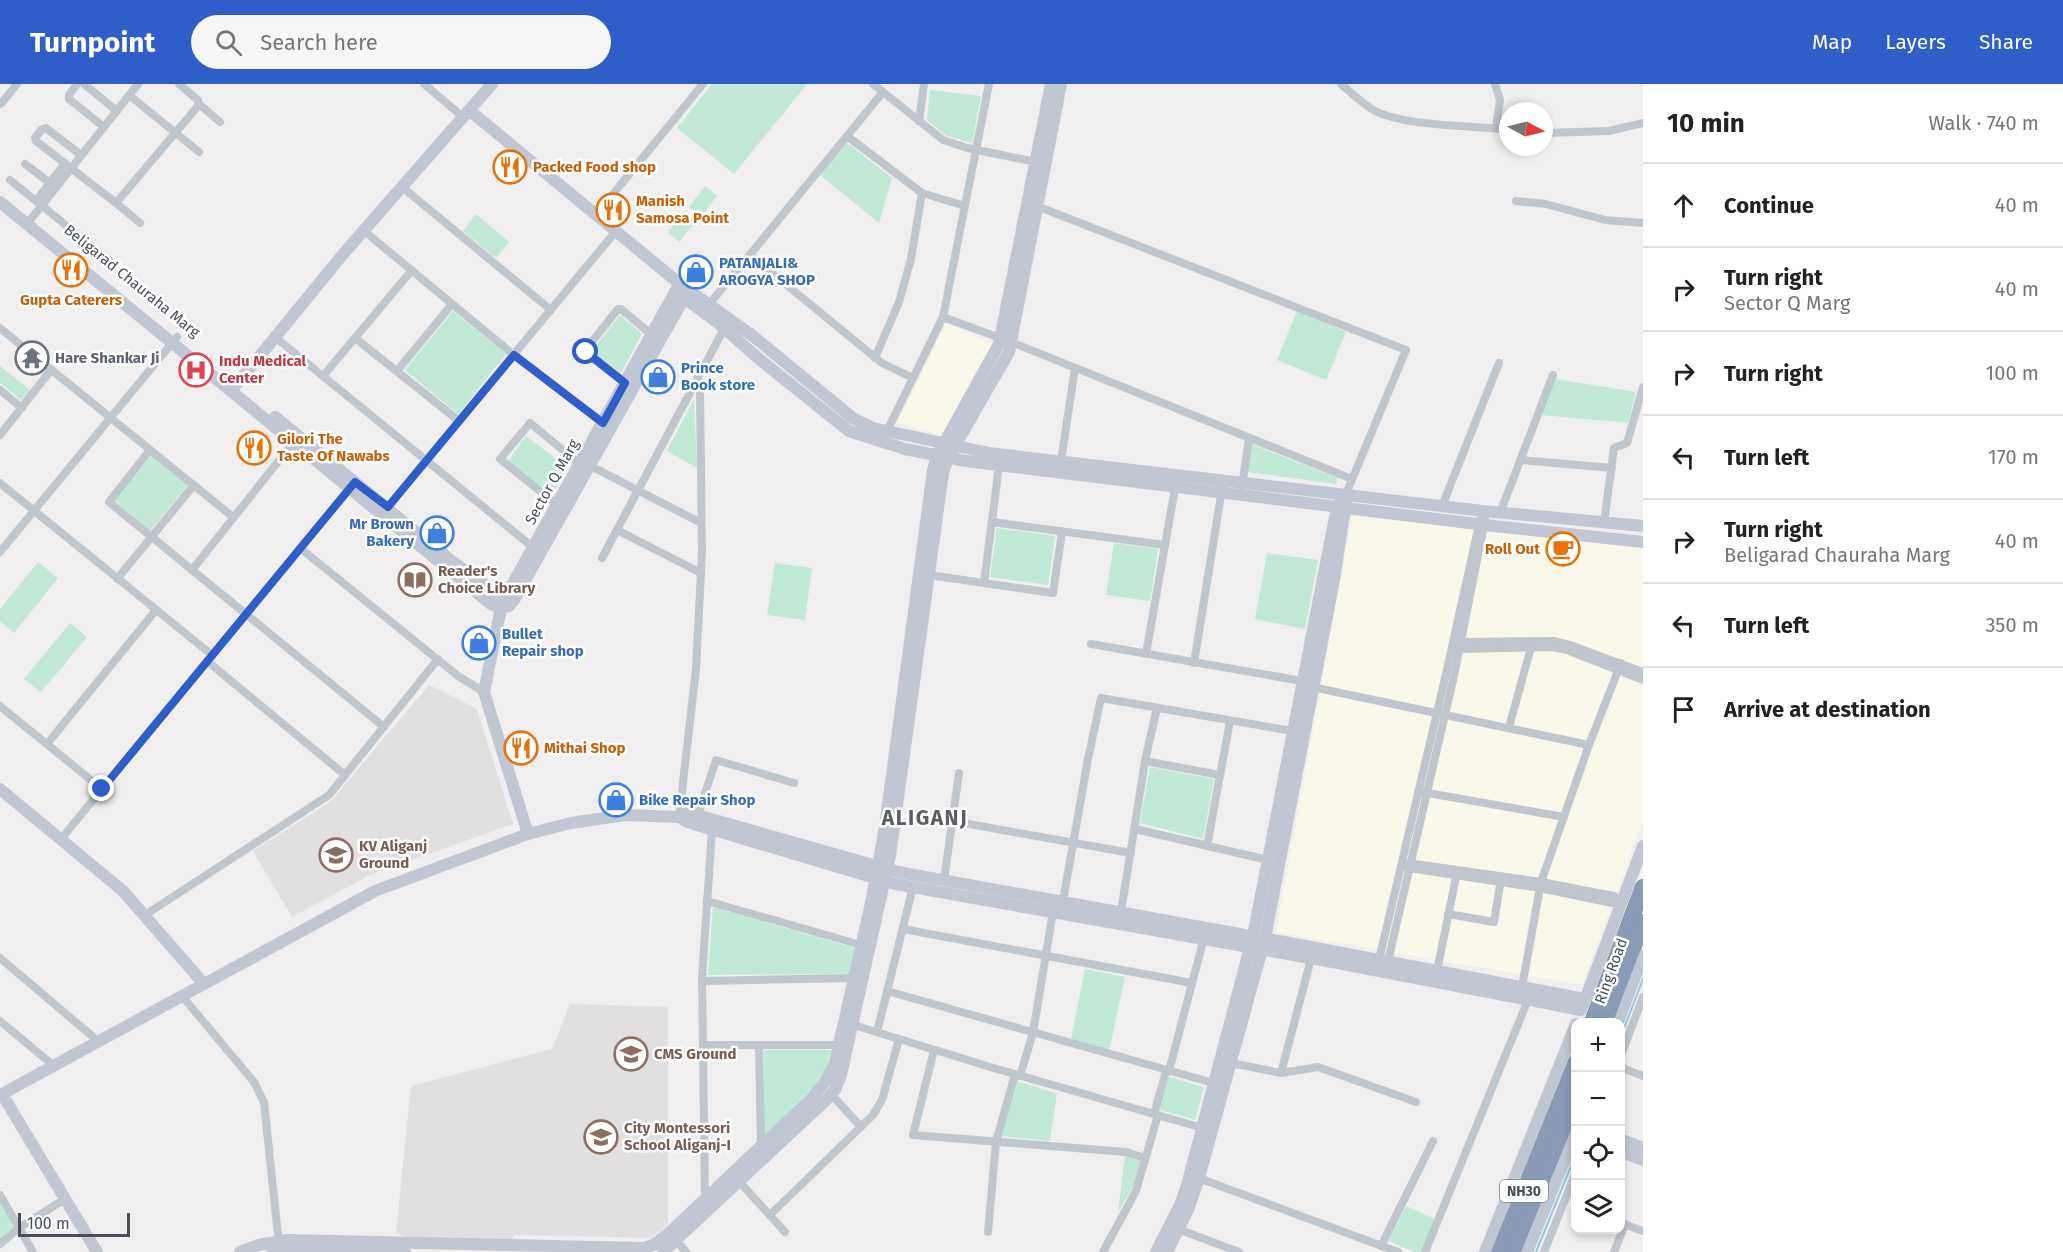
<!DOCTYPE html>
<html lang="en">
<head>
<meta charset="utf-8">
<style>
	:root { --surface:#fff; --page:#f6f6f6; --text:#222; --muted:#767676; --line:#e0e0e0; --accent:#2f5ec8 }
	body { margin:0; font-family:"Fira Sans",sans-serif; background:var(--page); color:var(--text) }
	.controls { position:absolute; right:18px; bottom:18px; display:grid; overflow:hidden; border-radius:12px; box-shadow:0 3px 9px #0003 }
	.controls button { width:54px; height:54px; display:grid; place-items:center; padding:0; border:0; border-bottom:2px solid var(--line); background:var(--surface); color:var(--text); font:30px sans-serif }
	.compass { position:absolute; left:1499px; top:18px; width:54px; height:54px; border-radius:50%; background:var(--surface); box-shadow:0 3px 9px #0003; rotate:97deg }
	.scale { position:absolute; left:18px; bottom:15px; width:112px; box-sizing:border-box; padding-left:6px; border:3px solid #484f59; border-top:0; font-size:16px; line-height:21px; white-space:nowrap; color:#484f59; -webkit-text-stroke:4px #fff; paint-order:stroke }
	.stop { position:absolute; width:18px; height:18px; margin:-14px; border:4px solid #2f5ec8; border-radius:50%; background:#fff }
	.stop.end { background:#2f5ec8; border-color:#fff; box-shadow:0 2px 6px #0008 }
	.list { margin:0; padding:0; list-style:none }
	h2 { display:flex; justify-content:space-between; align-items:center; height:78px; margin:0; padding:0 24px; font-size:26px }
	h2 small { font-size:20px; font-weight:400; color:var(--muted) }
	.list li { display:grid; grid-template-columns:39px 1fr auto; gap:18px; align-items:center; box-sizing:border-box; height:84px; padding:0 24px; border-top:2px solid var(--line) }
	.list b { display:block; font-size:22px; white-space:nowrap }
	.list p { margin:0; font-size:20px; white-space:nowrap; color:var(--muted) }
	.list em { font-size:20px; font-style:normal; color:var(--muted) }
	.icon { flex:none; width:33px; height:33px; fill:none; stroke:currentColor; stroke-width:2; stroke-linecap:round; stroke-linejoin:round }
	.map { position:relative; flex:none; width:1643px; height:1168px; overflow:hidden }
	header { display:flex; align-items:center; gap:36px; box-sizing:border-box; height:84px; padding:0 30px; background:var(--accent); color:#fff }
	header strong { font-size:28px }
	nav { display:flex; gap:33px; margin-inline-start:auto; font-size:21px }
	.search { width:420px; height:54px; background:var(--page); display:flex; align-items:center; gap:15px; box-sizing:border-box; padding:0 21px; border-radius:33px; color:var(--muted); font-size:22px }
	main { display:flex }
	aside { flex:1; background:var(--surface) }
	.map>svg:first-child { display:block }
	.commercial { fill:#f9f7e9 }
	.education { fill:#e1dfdf }
	.green { fill:#c1e9d6 }
	.lines { fill:none; stroke-linecap:round; stroke-linejoin:round }
	.stream { stroke:#93c6e0; stroke-width:2 }
	.highway-casing { stroke:#7786a2; stroke-width:16 }
	.street { stroke:#c0c6ce; stroke-width:8 }
	.secondary { stroke:#c1c7d2; stroke-width:12 }
	.highway { stroke:#8b9bb6; stroke-width:15 }
	.route { stroke:#2f5ec8; stroke-width:8 }
	.labels { text-anchor:middle; dominant-baseline:central; stroke-width:5; stroke-linejoin:round; paint-order:stroke }
	.shield { fill:#fff; stroke:#7f848b; stroke-width:1.5 }
	.shield-label { font-size:14px; font-weight:bold; fill:#484f59 }
	.food-label { font-size:15px; font-weight:bold; fill:#c56008; stroke:#fff; text-anchor:start }
	.shop-label { font-size:15px; font-weight:bold; fill:#366cbe; stroke:#fff; text-anchor:start }
	.street-label { font-size:15px; fill:#484f59; stroke:#fff }
	.worship-label { font-size:15px; font-weight:bold; fill:#5b616d; stroke:#fff; text-anchor:start }
	.health-label { font-size:15px; font-weight:bold; fill:#be3a42; stroke:#fff; text-anchor:start }
	.education-label { font-size:15px; font-weight:bold; fill:#785e54; stroke:#fff; text-anchor:start }
	.district-label { font-size:21px; font-weight:bold; letter-spacing:1.5px; fill:#5b5d62; stroke:#fff }
</style>
</head>
<body>
<header>
<strong>Turnpoint</strong>
<div class="search"><svg class="icon" aria-label="search" viewBox="0 0 24 24"><circle cx="10" cy="10" r="6"/><path d="M15 15l6 6"/></svg>Search here</div>
<nav><a>Map</a><a>Layers</a><a>Share</a></nav>
</header>
<main>
<div class="map">
<svg width="1643" height="1168" viewBox="0 0 1643 1168">
	<rect width="100%" height="100%" fill="#f0eeee"/>
	<g class="commercial">
		<polygon points="946,239 993,260 944,352 897,339"/>
		<polygon points="1352,432 1643,463 1643,736 1582,901 1276,848"/>
	</g>
	<g class="education">
		<polygon points="429,601 477,625 513,740 370,791 292,833 253,767 330,718"/>
		<polygon points="570,920 668,923 668,1141 650,1154 515,1151 512,1155 407,1153 396,1149 411,1002 552,965"/>
	</g>
	<g class="green">
		<polygon points="712,0 807,0 734,90 677,44"/>
		<polygon points="930,6 981,12 972,59 947,52 927,36"/>
		<polygon points="846,58 892,94 879,139 820,91"/>
		<polygon points="705,102 717,112 701,133 689,123"/>
		<polygon points="684,128 696,137 679,158 668,148"/>
		<polygon points="476,130 509,158 496,174 463,147"/>
		<polygon points="453,227 506,270 458,330 405,286"/>
		<polygon points="1297,227 1346,248 1326,296 1277,276"/>
		<polygon points="620,231 642,250 619,292 590,269"/>
		<polygon points="0,282 30,306 21,316 0,299"/>
		<polygon points="1555,295 1636,308 1628,339 1542,331"/>
		<polygon points="694,315 697,384 667,367"/>
		<polygon points="526,352 567,383 552,411 507,378"/>
		<polygon points="1251,360 1338,394 1336,400 1248,388"/>
		<polygon points="152,371 188,401 150,447 115,417"/>
		<polygon points="997,444 1055,452 1048,501 990,493"/>
		<polygon points="1114,459 1158,465 1150,517 1106,511"/>
		<polygon points="1267,469 1318,476 1305,545 1255,535"/>
		<polygon points="38,478 58,494 14,549 0,537 0,525"/>
		<polygon points="775,479 812,484 805,536 767,531"/>
		<polygon points="70,539 87,553 41,608 24,595"/>
		<polygon points="1150,683 1214,695 1203,755 1140,739"/>
		<polygon points="713,823 855,864 849,890 708,891"/>
		<polygon points="1085,885 1125,893 1109,967 1071,955"/>
		<polygon points="764,966 831,966 824,993 764,1052"/>
		<polygon points="1166,992 1204,1003 1195,1036 1157,1025"/>
		<polygon points="1016,997 1057,1009 1050,1057 1001,1052"/>
		<polygon points="1125,1071 1141,1077 1134,1101 1118,1128"/>
		<polygon points="0,1118 15,1143 0,1155"/>
		<polygon points="1406,1122 1435,1135 1421,1168 1415,1168 1388,1157"/>
	</g>
	<g class="lines">
		<g class="stream">
			<polyline points="1620,955 1643,895"/>
			<polyline points="1536,1168 1576,1070"/>
		</g>
		<g class="highway-casing">
			<g id="highway">
				<polyline points="1592,938 1643,803"/>
				<polyline points="1605,938 1643,838"/>
				<polyline points="1499,1168 1576,978"/>
				<polyline points="1513,1168 1576,1013"/>
			</g>
		</g>
		<g class="street">
			<polyline points="77,0 69,11 69,15 104,43"/>
			<polyline points="84,0 117,27"/>
			<polyline points="424,0 463,33"/>
			<polyline points="873,0 943,56 967,64 1036,78"/>
			<path d="M1341,0C1350,8 1360,17 1370,24C1398,43 1473,41 1508,46"/>
			<polyline points="1495,0 1500,16 1496,44"/>
			<polyline points="129,11 199,68"/>
			<polyline points="0,19 1,20 17,0"/>
			<polyline points="199,20 220,38"/>
			<polyline points="919,37 924,0"/>
			<polyline points="1544,49 1609,47 1643,39"/>
			<polyline points="847,52 922,109 965,122"/>
			<polyline points="81,71 46,44 41,46 35,54 36,57 116,119 198,22 198,16 179,0"/>
			<polyline points="25,80 50,99"/>
			<polyline points="10,96 36,117 65,79"/>
			<polyline points="402,103 551,226"/>
			<polyline points="36,117 110,177"/>
			<polyline points="1516,117 1546,120 1605,136 1643,139"/>
			<polyline points="116,119 140,139"/>
			<polyline points="1034,121 1406,266 1346,410"/>
			<polyline points="596,131 703,0"/>
			<polyline points="27,140 138,0"/>
			<polyline points="364,147 514,271 607,342"/>
			<polyline points="750,171 882,279 913,294"/>
			<polyline points="707,223 883,8"/>
			<polyline points="943,233 1011,258 1352,395"/>
			<polyline points="0,244 233,433"/>
			<polyline points="275,253 535,465"/>
			<polyline points="355,254 459,337"/>
			<polyline points="875,274 899,218 911,175 922,109"/>
			<polyline points="397,287 452,220"/>
			<polyline points="323,292 412,186"/>
			<polyline points="628,301 587,270 586,265 618,225 621,225 652,251"/>
			<polyline points="0,306 22,324"/>
			<polyline points="0,351 51,286"/>
			<polyline points="885,351 943,233 989,0"/>
			<polyline points="150,366 109,418 384,643"/>
			<polyline points="1520,376 1612,384"/>
			<polyline points="1061,377 1075,284"/>
			<polyline points="587,380 701,439"/>
			<polyline points="0,399 212,571"/>
			<polyline points="1242,402 1249,355"/>
			<polyline points="557,421 500,375 530,339 582,382"/>
			<polyline points="1442,422 1499,279"/>
			<polyline points="385,426 616,147"/>
			<polyline points="1500,429 1553,291"/>
			<polyline points="992,438 1165,461"/>
			<polyline points="1604,439 1614,364 1627,359 1643,303"/>
			<polyline points="617,446 701,489"/>
			<polyline points="300,464 458,592 484,608"/>
			<polyline points="0,468 177,253"/>
			<polyline points="602,474 726,241"/>
			<polyline points="192,486 296,355"/>
			<polyline points="929,491 1053,509 1062,448"/>
			<polyline points="117,495 194,401"/>
			<polyline points="984,499 999,382"/>
			<polyline points="1459,558 1555,557 1570,561 1643,588"/>
			<polyline points="1091,560 1302,597 1312,603 1589,661"/>
			<polyline points="1458,564 1460,565 1552,563 1567,566 1643,596"/>
			<polyline points="1146,570 1175,404"/>
			<polyline points="207,577 345,691"/>
			<polyline points="1194,579 1222,405"/>
			<polyline points="0,622 102,705"/>
			<polyline points="1509,643 1532,560"/>
			<polyline points="47,660 156,526"/>
			<polyline points="1145,677 1220,691"/>
			<polyline points="1422,708 1564,733"/>
			<polyline points="698,731 716,676 794,699"/>
			<polyline points="679,733 696,585 702,468 700,306 694,301"/>
			<polyline points="952,737 1131,769"/>
			<polyline points="1135,745 1268,776"/>
			<polyline points="61,755 353,400"/>
			<polyline points="1207,762 1230,637"/>
			<polyline points="1408,779 1541,798 1614,812 1623,818"/>
			<polyline points="1405,782 1409,784 1540,804 1612,819 1623,818"/>
			<polyline points="944,796 959,689"/>
			<polyline points="707,817 861,861"/>
			<polyline points="1121,828 1145,677 1157,624"/>
			<polyline points="1448,830 1494,838 1501,795"/>
			<polyline points="145,831 329,711 438,575"/>
			<polyline points="903,845 1192,899"/>
			<polyline points="0,874 98,957"/>
			<polyline points="1379,876 1446,590 1480,436"/>
			<polyline points="1388,877 1454,592 1485,436"/>
			<polyline points="1437,887 1457,788"/>
			<polyline points="702,897 854,894"/>
			<polyline points="1522,903 1541,798 1589,661 1621,579"/>
			<polyline points="887,907 1217,1000"/>
			<polyline points="182,912 254,998 264,1018 279,1161"/>
			<polyline points="0,937 54,982"/>
			<polyline points="847,939 997,985 1206,1045"/>
			<polyline points="877,948 913,803"/>
			<polyline points="703,961 839,961"/>
			<polyline points="759,961 761,1062"/>
			<polyline points="934,966 913,1051 1126,1068 1145,1074"/>
			<polyline points="1620,974 1643,913"/>
			<polyline points="1226,978 1281,989 1318,983 1416,1018"/>
			<polyline points="1620,983 1643,992"/>
			<polyline points="1169,987 1205,850"/>
			<polyline points="1281,989 1312,871"/>
			<polyline points="1020,992 1033,949 1053,828 1063,817 1088,675 1101,614 1292,647"/>
			<polyline points="831,1010 861,1043"/>
			<polyline points="1154,1030 1166,987"/>
			<polyline points="1196,1093 1398,1168"/>
			<polyline points="736,1094 785,1148"/>
			<polyline points="0,1111 33,1168"/>
			<polyline points="705,1116 702,893 712,746"/>
			<polyline points="770,1131 873,1031 882,1016 899,955"/>
			<polyline points="1621,1139 1643,1147"/>
			<polyline points="1175,1144 1239,1168"/>
			<polyline points="988,1148 996,1058 1015,990"/>
			<polyline points="676,1156 686,1168"/>
			<polyline points="0,1160 19,1144 65,1115"/>
			<polyline points="1381,1162 1433,1057"/>
			<polyline points="1103,1168 1136,1107 1158,1031"/>
			<polyline points="1425,1168 1530,911"/>
			<polyline points="1544,1168 1576,1088"/>
			<polyline points="1614,1168 1625,1140"/>
		</g>
		<g class="secondary">
			<polyline points="469,26 680,200 753,252 854,335 873,344 989,369 1483,427 1643,442"/>
			<polyline points="0,118 491,520 501,524 509,522 514,516 688,207"/>
			<polyline points="676,208 718,239 758,274 849,347 905,365 966,377 1485,441 1643,458"/>
			<polyline points="231,307 344,169 492,0"/>
			<polyline points="275,333 449,475 499,511"/>
			<polyline points="499,511 507,510 679,201"/>
			<polyline points="500,518 501,524 484,608 528,750"/>
			<polyline points="0,705 123,807 204,900"/>
			<polyline points="679,733 687,738 895,800 1327,877 1581,926"/>
			<polyline points="1583,921 1643,762"/>
			<polyline points="1618,938 1643,872"/>
			<polyline points="2,1010 97,1168"/>
			<polyline points="0,1011 375,807 528,750 571,739 625,731 679,733 690,729 898,788 1279,857 1585,915"/>
			<polyline points="1620,1055 1643,1064"/>
			<polyline points="1620,1067 1643,1076"/>
			<polyline points="240,1168 258,1161 287,1156 644,1164 653,1161 669,1149 811,1015 826,997 835,978 871,819 885,743 933,386 937,372 999,260 1051,0"/>
			<polyline points="272,1168 286,1166 405,1167"/>
			<polyline points="663,1168 826,1016 835,1006 841,991 890,772 943,389 948,374 1009,268 1061,0"/>
			<polyline points="1156,1168 1180,1121 1187,1101 1253,852 1337,423 1341,417"/>
			<polyline points="1167,1168 1188,1126 1199,1094 1265,854 1334,496 1346,417"/>
			<polyline points="1485,1168 1576,940"/>
			<polyline points="1527,1168 1576,1049"/>
		</g>
		<use href="#highway" class="highway"/>
	</g>
	<g class="lines">
		<polyline class="route" points="102,705 355,398 388,423 514,271 603,339 625,299 586,268"/>
	</g>
	<defs>
		<g id="restaurant-ring" transform="scale(1.725)"><circle r="9.5" fill="#fff" stroke="#e8710a" stroke-width="1.5"/><path d="M-5-6h1v4h1v-4h1v4h1v-4h1v5L-1.5 .5V6h-2V.5L-5-1ZM5-6V6H3V1.5H1.5Q1.5-4 5-6Z" fill="#e8710a"/></g>
		<g id="shop-ring" transform="scale(1.725)"><circle r="9.5" fill="#fff" stroke="#3f7fe0" stroke-width="1.5"/><path d="M-5-2.5h2.3a2.7 3.5 0 0 1 5.4 0H5L5.5 6h-11ZM-1.5-2.5h3a1.5 2.3 0 0 0-3 0Z" fill="#3f7fe0"/></g>
		<g id="temple-ring" transform="scale(1.725)"><circle r="9.5" fill="#fff" stroke="#6b7280" stroke-width="1.5"/><path d="M0-6L5-2H3V0L6.5 2.5H4V6H1.5V3h-3V6H-4V2.5H-6.5L-3 0V-2H-5Z" fill="#6b7280"/></g>
		<g id="hospital-ring" transform="scale(1.725)"><circle r="9.5" fill="#fff" stroke="#e0444e" stroke-width="1.5"/><path d="M-5-5h3v3.5h4V-5h3V5h-3V1.5h-4V5h-3Z" fill="#e0444e"/></g>
		<g id="cafe-ring" transform="scale(1.725)"><circle r="9.5" fill="#fff" stroke="#e8710a" stroke-width="1.5"/><path d="M-5.5-4.5H6V0H3Q3 3.5 0 3.5H-2.5Q-5.5 3.5-5.5 0ZM3-3.2v2h1.7v-2ZM-6 4.5H4V6H-6Z" fill="#e8710a"/></g>
		<g id="library-ring" transform="scale(1.725)"><circle r="9.5" fill="#fff" stroke="#8d6e63" stroke-width="1.5"/><path d="M-6-4Q-3-5.5-.7-3.5V5Q-3 3-6 4ZM6-4Q3-5.5 .7-3.5V5Q3 3 6 4Z" fill="#8d6e63"/></g>
		<g id="school-ring" transform="scale(1.725)"><circle r="9.5" fill="#fff" stroke="#8d6e63" stroke-width="1.5"/><path d="M0-5L7-2L0 1L-7-2ZM-4 1L0 2.5L4 1V4Q0 6-4 4Z" fill="#8d6e63"/></g>
	</defs>
	<g fill-rule="evenodd">
		<use href="#restaurant-ring" x="510" y="83"/>
		<use href="#restaurant-ring" x="613" y="126"/>
		<use href="#restaurant-ring" x="71" y="186"/>
		<use href="#shop-ring" x="696" y="188"/>
		<use href="#temple-ring" x="32" y="274"/>
		<use href="#hospital-ring" x="196" y="286"/>
		<use href="#shop-ring" x="658" y="293"/>
		<use href="#restaurant-ring" x="254" y="364"/>
		<use href="#shop-ring" x="437" y="449"/>
		<use href="#cafe-ring" x="1563" y="465"/>
		<use href="#library-ring" x="415" y="496"/>
		<use href="#shop-ring" x="479" y="559"/>
		<use href="#restaurant-ring" x="521" y="664"/>
		<use href="#shop-ring" x="616" y="716"/>
		<use href="#school-ring" x="336" y="771"/>
		<use href="#school-ring" x="631" y="970"/>
		<use href="#school-ring" x="601" y="1053"/>
	</g>
	<g class="labels">
		<rect class="shield" x="1500" y="1096" width="48" height="22" rx="4.5"/>
		<g class="shield-label">
			<text x="1524" y="1107">NH30</text>
		</g>
		<g class="food-label">
			<text x="533" y="83">Packed Food shop</text>
			<text x="636" y="117">Manish<tspan x="636" dy="17">Samosa Point</tspan></text>
			<text x="71" y="216" text-anchor="middle">Gupta Caterers</text>
			<text x="277" y="355">Gilori The<tspan x="277" dy="17">Taste Of Nawabs</tspan></text>
			<text x="1540" y="465" text-anchor="end">Roll Out</text>
			<text x="544" y="664">Mithai Shop</text>
		</g>
		<g class="shop-label">
			<text x="719" y="179">PATANJALI&amp;<tspan x="719" dy="17">AROGYA SHOP</tspan></text>
			<text x="681" y="284">Prince<tspan x="681" dy="17">Book store</tspan></text>
			<text x="414" y="440" text-anchor="end">Mr Brown<tspan x="414" dy="17">Bakery</tspan></text>
			<text x="502" y="550">Bullet<tspan x="502" dy="17">Repair shop</tspan></text>
			<text x="639" y="716">Bike Repair Shop</text>
		</g>
		<g class="street-label">
			<text transform="translate(132 197) rotate(39)">Beligarad Chauraha Marg</text>
			<text transform="translate(552 398) rotate(-61)">Sector Q Marg</text>
			<text transform="translate(1611 887) rotate(-70)">Ring Road</text>
		</g>
		<g class="worship-label">
			<text x="55" y="274">Hare Shankar Ji</text>
		</g>
		<g class="health-label">
			<text x="219" y="277">Indu Medical<tspan x="219" dy="17">Center</tspan></text>
		</g>
		<g class="education-label">
			<text x="438" y="487">Reader's<tspan x="438" dy="17">Choice Library</tspan></text>
			<text x="359" y="762">KV Aliganj<tspan x="359" dy="17">Ground</tspan></text>
			<text x="654" y="970">CMS Ground</text>
			<text x="624" y="1044">City Montessori<tspan x="624" dy="17">School Aliganj-I</tspan></text>
		</g>
		<g class="district-label">
			<text x="925" y="734">ALIGANJ</text>
		</g>
	</g>
</svg>
<div class="controls">
<button>+</button>
<button>−</button>
<button><svg class="icon" aria-label="locate" viewBox="0 0 24 24"><circle cx="12" cy="12" r="6"/><path d="M12 2v4M12 18v4M2 12h4M18 12h4"/></svg></button>
<button><svg class="icon" aria-label="layers" viewBox="0 0 24 24"><path d="M12 4l9 5-9 5-9-5zM3 14l9 5 9-5"/></svg></button>
</div>
<svg class="compass" viewBox="-18 -18 36 36"><path d="M0-13l5 13h-10z" fill="#e53935"/><path d="M0 13l5-13h-10z" fill="#767676"/></svg>
<div class="scale">100 m</div>
<div class="stop" style="left:586px;top:268px"></div>
<div class="stop end" style="left:102px;top:705px"></div>
</div>
<aside>
<h2>10 min<small>Walk · 740 m</small></h2>
<ul class="list">
<li><svg class="icon" aria-label="ahead" viewBox="0 0 24 24"><path d="M12 20V5M6 11l6-6 6 6"/></svg><div><b>Continue</b></div><em>40 m</em></li>
<li><svg class="icon" aria-label="right" viewBox="0 0 24 24"><path d="M7 20v-9h11M14 6l5 5-5 5"/></svg><div><b>Turn right</b><p>Sector Q Marg</p></div><em>40 m</em></li>
<li><svg class="icon" aria-label="right" viewBox="0 0 24 24"><path d="M7 20v-9h11M14 6l5 5-5 5"/></svg><div><b>Turn right</b></div><em>100 m</em></li>
<li><svg class="icon" aria-label="left" viewBox="0 0 24 24"><path d="M17 20v-9H6M10 6l-5 5 5 5"/></svg><div><b>Turn left</b></div><em>170 m</em></li>
<li><svg class="icon" aria-label="right" viewBox="0 0 24 24"><path d="M7 20v-9h11M14 6l5 5-5 5"/></svg><div><b>Turn right</b><p>Beligarad Chauraha Marg</p></div><em>40 m</em></li>
<li><svg class="icon" aria-label="left" viewBox="0 0 24 24"><path d="M17 20v-9H6M10 6l-5 5 5 5"/></svg><div><b>Turn left</b></div><em>350 m</em></li>
<li><svg class="icon" aria-label="arrive" viewBox="0 0 24 24"><path d="M6 21V4h12l-3 4 3 4H6"/></svg><div><b>Arrive at destination</b></div></li>
</ul>
</aside>
</main>
</body>
</html>
